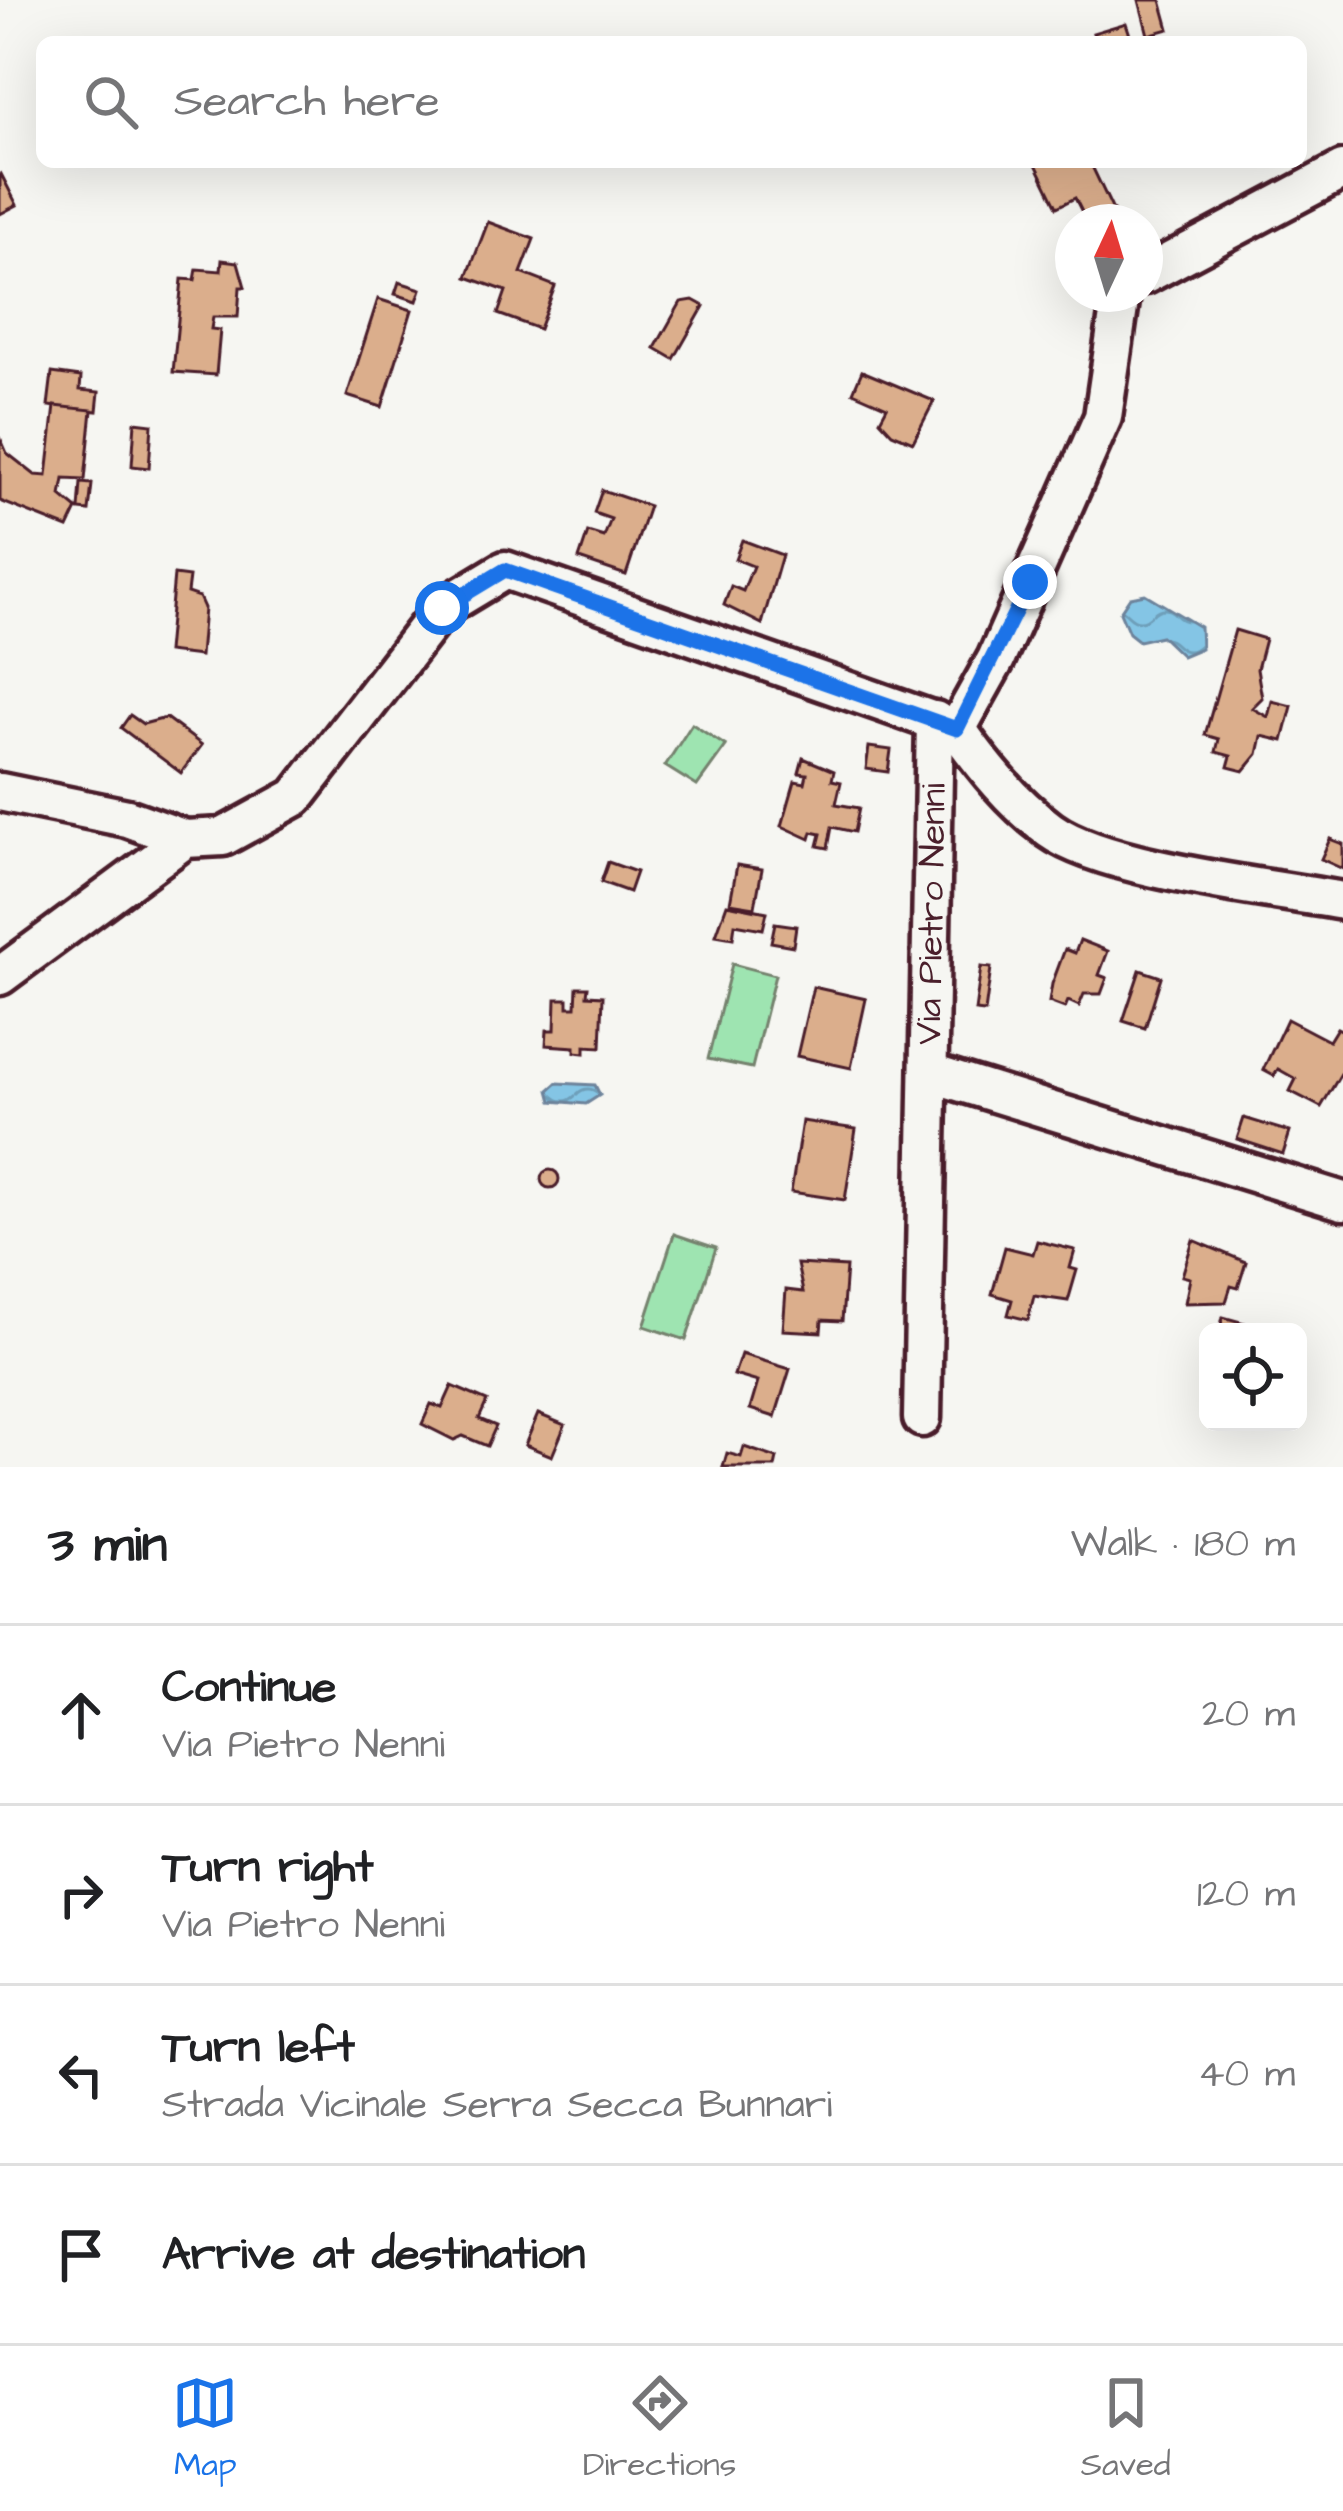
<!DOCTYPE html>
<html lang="en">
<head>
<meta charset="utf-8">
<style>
	:root { --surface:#fff; --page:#f2f2f2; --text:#202124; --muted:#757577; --line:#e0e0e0; --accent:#1a73e8 }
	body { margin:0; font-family:"Architects Daughter",sans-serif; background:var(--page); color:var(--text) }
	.controls { position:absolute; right:36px; bottom:36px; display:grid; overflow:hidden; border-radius:18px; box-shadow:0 12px 48px #0002 }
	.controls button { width:108px; height:108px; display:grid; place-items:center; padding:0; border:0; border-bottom:3px solid var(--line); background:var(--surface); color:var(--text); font:60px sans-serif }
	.compass { position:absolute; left:1055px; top:204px; width:108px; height:108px; border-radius:50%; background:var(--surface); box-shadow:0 12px 48px #0002; rotate:4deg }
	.stop { position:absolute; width:36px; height:36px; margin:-27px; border:9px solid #1a73e8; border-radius:50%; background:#fff }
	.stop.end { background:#1a73e8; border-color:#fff; box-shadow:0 3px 12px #0008 }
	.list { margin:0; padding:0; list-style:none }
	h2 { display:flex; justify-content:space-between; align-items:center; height:156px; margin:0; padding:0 48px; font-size:51px }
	h2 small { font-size:39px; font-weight:400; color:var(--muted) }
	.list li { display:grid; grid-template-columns:78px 1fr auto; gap:36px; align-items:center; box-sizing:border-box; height:180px; padding:0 48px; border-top:3px solid var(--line) }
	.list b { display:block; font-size:45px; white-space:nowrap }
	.list p { margin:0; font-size:39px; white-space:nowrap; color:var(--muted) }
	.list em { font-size:39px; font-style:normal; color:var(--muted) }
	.icon { flex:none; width:66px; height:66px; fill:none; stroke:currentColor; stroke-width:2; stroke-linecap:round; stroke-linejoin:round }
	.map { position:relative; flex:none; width:1343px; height:1467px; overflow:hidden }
	.search { position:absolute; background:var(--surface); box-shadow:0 12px 48px #0002; left:36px; right:36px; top:36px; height:132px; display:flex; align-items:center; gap:30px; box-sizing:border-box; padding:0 42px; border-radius:18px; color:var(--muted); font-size:45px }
	.sheet { height:876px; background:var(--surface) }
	nav { display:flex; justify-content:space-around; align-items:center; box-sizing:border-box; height:168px; border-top:3px solid var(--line); background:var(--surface); font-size:33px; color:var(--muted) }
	nav a { display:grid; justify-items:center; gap:6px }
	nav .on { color:var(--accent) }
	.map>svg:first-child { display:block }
	.green { fill:#9ee4b1; stroke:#74826e; stroke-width:3 }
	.water { fill:url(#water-waves); stroke:#6d839b; stroke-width:3 }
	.building { fill:#dbae8c; stroke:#4a1f2b; stroke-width:3 }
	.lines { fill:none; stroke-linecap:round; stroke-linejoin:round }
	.minor-casing { stroke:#4a1f2b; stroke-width:45 }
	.minor { stroke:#f6f6f2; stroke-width:36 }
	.route { stroke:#1a73e8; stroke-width:15 }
	.labels { text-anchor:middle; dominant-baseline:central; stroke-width:10; stroke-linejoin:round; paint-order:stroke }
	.street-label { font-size:36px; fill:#4a1f2b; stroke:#f6f6f2 }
</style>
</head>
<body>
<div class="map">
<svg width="1343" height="1467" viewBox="0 0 1343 1467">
	<defs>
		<pattern id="water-waves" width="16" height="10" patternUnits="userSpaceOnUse" patternTransform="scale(3)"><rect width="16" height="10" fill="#84c5e5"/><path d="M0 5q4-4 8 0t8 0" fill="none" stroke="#6e9fba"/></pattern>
	</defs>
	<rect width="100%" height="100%" fill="#f6f6f2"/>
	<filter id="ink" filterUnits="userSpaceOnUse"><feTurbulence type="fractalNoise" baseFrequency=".00833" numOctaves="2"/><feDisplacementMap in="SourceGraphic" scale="24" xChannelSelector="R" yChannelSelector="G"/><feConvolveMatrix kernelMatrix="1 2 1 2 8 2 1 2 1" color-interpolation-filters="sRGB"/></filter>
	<g filter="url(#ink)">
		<g class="green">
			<polygon points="692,724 726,746 697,786 665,766"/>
			<polygon points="732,964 775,975 752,1068 708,1059"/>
			<polygon points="674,1234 716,1248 686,1340 644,1326"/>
		</g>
		<g class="water">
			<polygon points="1145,594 1200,627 1201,648 1182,656 1161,636 1139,641 1129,633 1120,612 1130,597"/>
			<polygon points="557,1083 595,1085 600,1095 586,1104 552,1101 549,1090"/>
		</g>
		<g class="building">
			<polygon points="1139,0 1161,0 1169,29 1148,35"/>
			<polygon points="1126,23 1131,38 1096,42 1093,33"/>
			<polygon points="1035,162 1090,162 1118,221 1087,222 1075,198 1057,207"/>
			<polygon points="1,174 17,205 0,214 0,175"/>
			<polygon points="488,222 534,239 521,273 555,286 539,329 498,314 506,291 467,277"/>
			<polygon points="222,260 238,262 245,287 240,287 238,317 213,317 211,329 220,330 216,375 173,372 182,279 195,280 197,269 221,271"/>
			<polygon points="399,282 421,289 417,301 395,294"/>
			<polygon points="378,299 412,310 382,407 347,396"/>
			<polygon points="693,300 704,306 674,359 655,348 681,302"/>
			<polygon points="862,371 934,401 913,442 892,433 880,420 887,407 853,392"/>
			<polygon points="52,373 81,377 80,390 99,392 97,411 48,406"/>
			<polygon points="55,406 92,410 85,480 64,479 61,496 77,509 68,528 0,501 0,437 7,453 35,475 47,476"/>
			<polygon points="135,422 152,424 149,468 132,466"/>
			<polygon points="81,483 92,484 89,511 79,510"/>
			<polygon points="602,490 649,506 626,575 579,559 588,532 604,537 611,519 594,513"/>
			<polygon points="742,540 782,555 762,624 724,605 731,586 743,591 753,566 735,559"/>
			<polygon points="174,575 189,577 187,593 199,597 204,608 200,656 167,652"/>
			<polygon points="1235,630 1265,639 1257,669 1262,698 1252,708 1268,717 1272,701 1292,706 1283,741 1262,736 1258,754 1244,771 1228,767 1231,756 1216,752 1219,739 1205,735"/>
			<polygon points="130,715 143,724 166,718 202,745 181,773 121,728"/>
			<polygon points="869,747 891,750 888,772 866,769"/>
			<polygon points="803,758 834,771 832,780 841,782 836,804 859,808 854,832 832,827 828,848 818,846 821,834 812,832 810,839 782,826 795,781 805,783 807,774 799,773"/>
			<polygon points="1330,839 1343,844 1343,869 1321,859"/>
			<polygon points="608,862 636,872 629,892 601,882"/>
			<polygon points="737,865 762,869 755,907 730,903"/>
			<polygon points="727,904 767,912 763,929 735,924 733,938 716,935"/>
			<polygon points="775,923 796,926 793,946 771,942"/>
			<polygon points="1080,940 1108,951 1099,975 1107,978 1101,994 1084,994 1079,1006 1068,1001 1065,1008 1049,1002 1052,984 1065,949 1075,953"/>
			<polygon points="981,967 991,968 985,1012 975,1011"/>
			<polygon points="1140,970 1161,977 1145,1028 1123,1021"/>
			<polygon points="577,987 588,987 587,995 603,996 601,1047 585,1046 585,1053 575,1052 575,1047 546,1045 547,1030 555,1030 556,999 568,999 568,1007 576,1007"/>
			<polygon points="813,987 866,999 851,1068 797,1056"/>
			<polygon points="1287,1019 1329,1041 1337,1028 1343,1031 1343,1070 1321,1107 1290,1091 1296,1079 1278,1069 1274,1076 1263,1070"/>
			<polygon points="1244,1118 1290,1132 1283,1154 1237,1139"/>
			<polygon points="802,1121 856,1129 845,1200 791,1192"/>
			<circle cx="550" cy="1179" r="9"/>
			<polygon points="1193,1240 1246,1262 1238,1288 1231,1286 1226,1302 1185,1303 1190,1278 1182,1276"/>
			<polygon points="1037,1241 1075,1250 1070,1268 1077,1270 1068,1301 1034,1296 1028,1320 1008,1315 1012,1300 992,1294 1005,1247 1033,1254"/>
			<polygon points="797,1264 846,1267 842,1321 822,1320 821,1332 783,1330 786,1290 803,1292"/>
			<polygon points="1223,1317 1259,1327 1258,1332 1219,1332"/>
			<polygon points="741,1354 790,1369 775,1417 750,1409 758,1382 734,1375"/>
			<polygon points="452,1386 487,1401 479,1419 496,1426 487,1446 463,1436 454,1440 422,1424 431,1404 442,1408"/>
			<polygon points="538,1414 565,1425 552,1456 525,1445"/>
			<polygon points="744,1447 777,1458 775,1467 723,1467 727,1453 741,1457"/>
		</g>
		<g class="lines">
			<g class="minor-casing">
				<g id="minor">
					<polyline points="1145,275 1343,170"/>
					<path d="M957,729C984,767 1012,802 1050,830C1105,870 1272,888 1343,901"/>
					<polyline points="0,792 127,818 185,839"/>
					<polyline points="0,976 185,839 223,837 296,797 442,608 505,570 957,729 996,659 1103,417 1121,294"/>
					<polyline points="930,1073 1343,1201"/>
					<path id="s1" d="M922,1418L935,720"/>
				</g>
			</g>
			<use href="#minor" class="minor"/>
		</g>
	</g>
	<g class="lines" filter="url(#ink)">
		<polyline class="route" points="442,608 505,570 957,729 1030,582"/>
	</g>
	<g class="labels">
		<g class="street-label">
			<text stroke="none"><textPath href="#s1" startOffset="504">Via Pietro Nenni</textPath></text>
		</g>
	</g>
</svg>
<div class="controls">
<button><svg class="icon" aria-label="locate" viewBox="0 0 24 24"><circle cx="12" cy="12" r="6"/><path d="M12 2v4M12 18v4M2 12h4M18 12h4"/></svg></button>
</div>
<svg class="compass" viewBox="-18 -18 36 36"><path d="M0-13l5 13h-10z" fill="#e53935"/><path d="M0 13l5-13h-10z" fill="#757577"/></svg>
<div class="stop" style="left:442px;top:608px"></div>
<div class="stop end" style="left:1030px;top:582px"></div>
<div class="search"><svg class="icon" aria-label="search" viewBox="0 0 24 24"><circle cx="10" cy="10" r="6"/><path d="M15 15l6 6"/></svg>Search here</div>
</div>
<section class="sheet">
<h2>3 min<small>Walk · 180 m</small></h2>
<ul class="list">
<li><svg class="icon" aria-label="ahead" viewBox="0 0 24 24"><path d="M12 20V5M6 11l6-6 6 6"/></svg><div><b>Continue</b><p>Via Pietro Nenni</p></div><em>20 m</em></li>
<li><svg class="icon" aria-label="right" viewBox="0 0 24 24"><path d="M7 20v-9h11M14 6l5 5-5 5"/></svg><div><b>Turn right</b><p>Via Pietro Nenni</p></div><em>120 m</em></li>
<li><svg class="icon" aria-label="left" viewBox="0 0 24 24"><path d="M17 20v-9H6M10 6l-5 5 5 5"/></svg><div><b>Turn left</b><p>Strada Vicinale Serra Secca Bunnari</p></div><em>40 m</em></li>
<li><svg class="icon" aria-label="arrive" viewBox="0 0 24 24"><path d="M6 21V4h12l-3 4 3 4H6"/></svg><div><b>Arrive at destination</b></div></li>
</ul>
</section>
<nav>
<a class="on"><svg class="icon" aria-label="map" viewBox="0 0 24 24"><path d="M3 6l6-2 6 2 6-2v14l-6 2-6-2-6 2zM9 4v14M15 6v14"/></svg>Map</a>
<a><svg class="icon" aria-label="directions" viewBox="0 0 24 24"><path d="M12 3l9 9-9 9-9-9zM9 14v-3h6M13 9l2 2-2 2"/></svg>Directions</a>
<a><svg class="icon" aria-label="saved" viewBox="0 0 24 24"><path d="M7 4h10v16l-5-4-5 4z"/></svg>Saved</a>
</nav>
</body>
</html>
